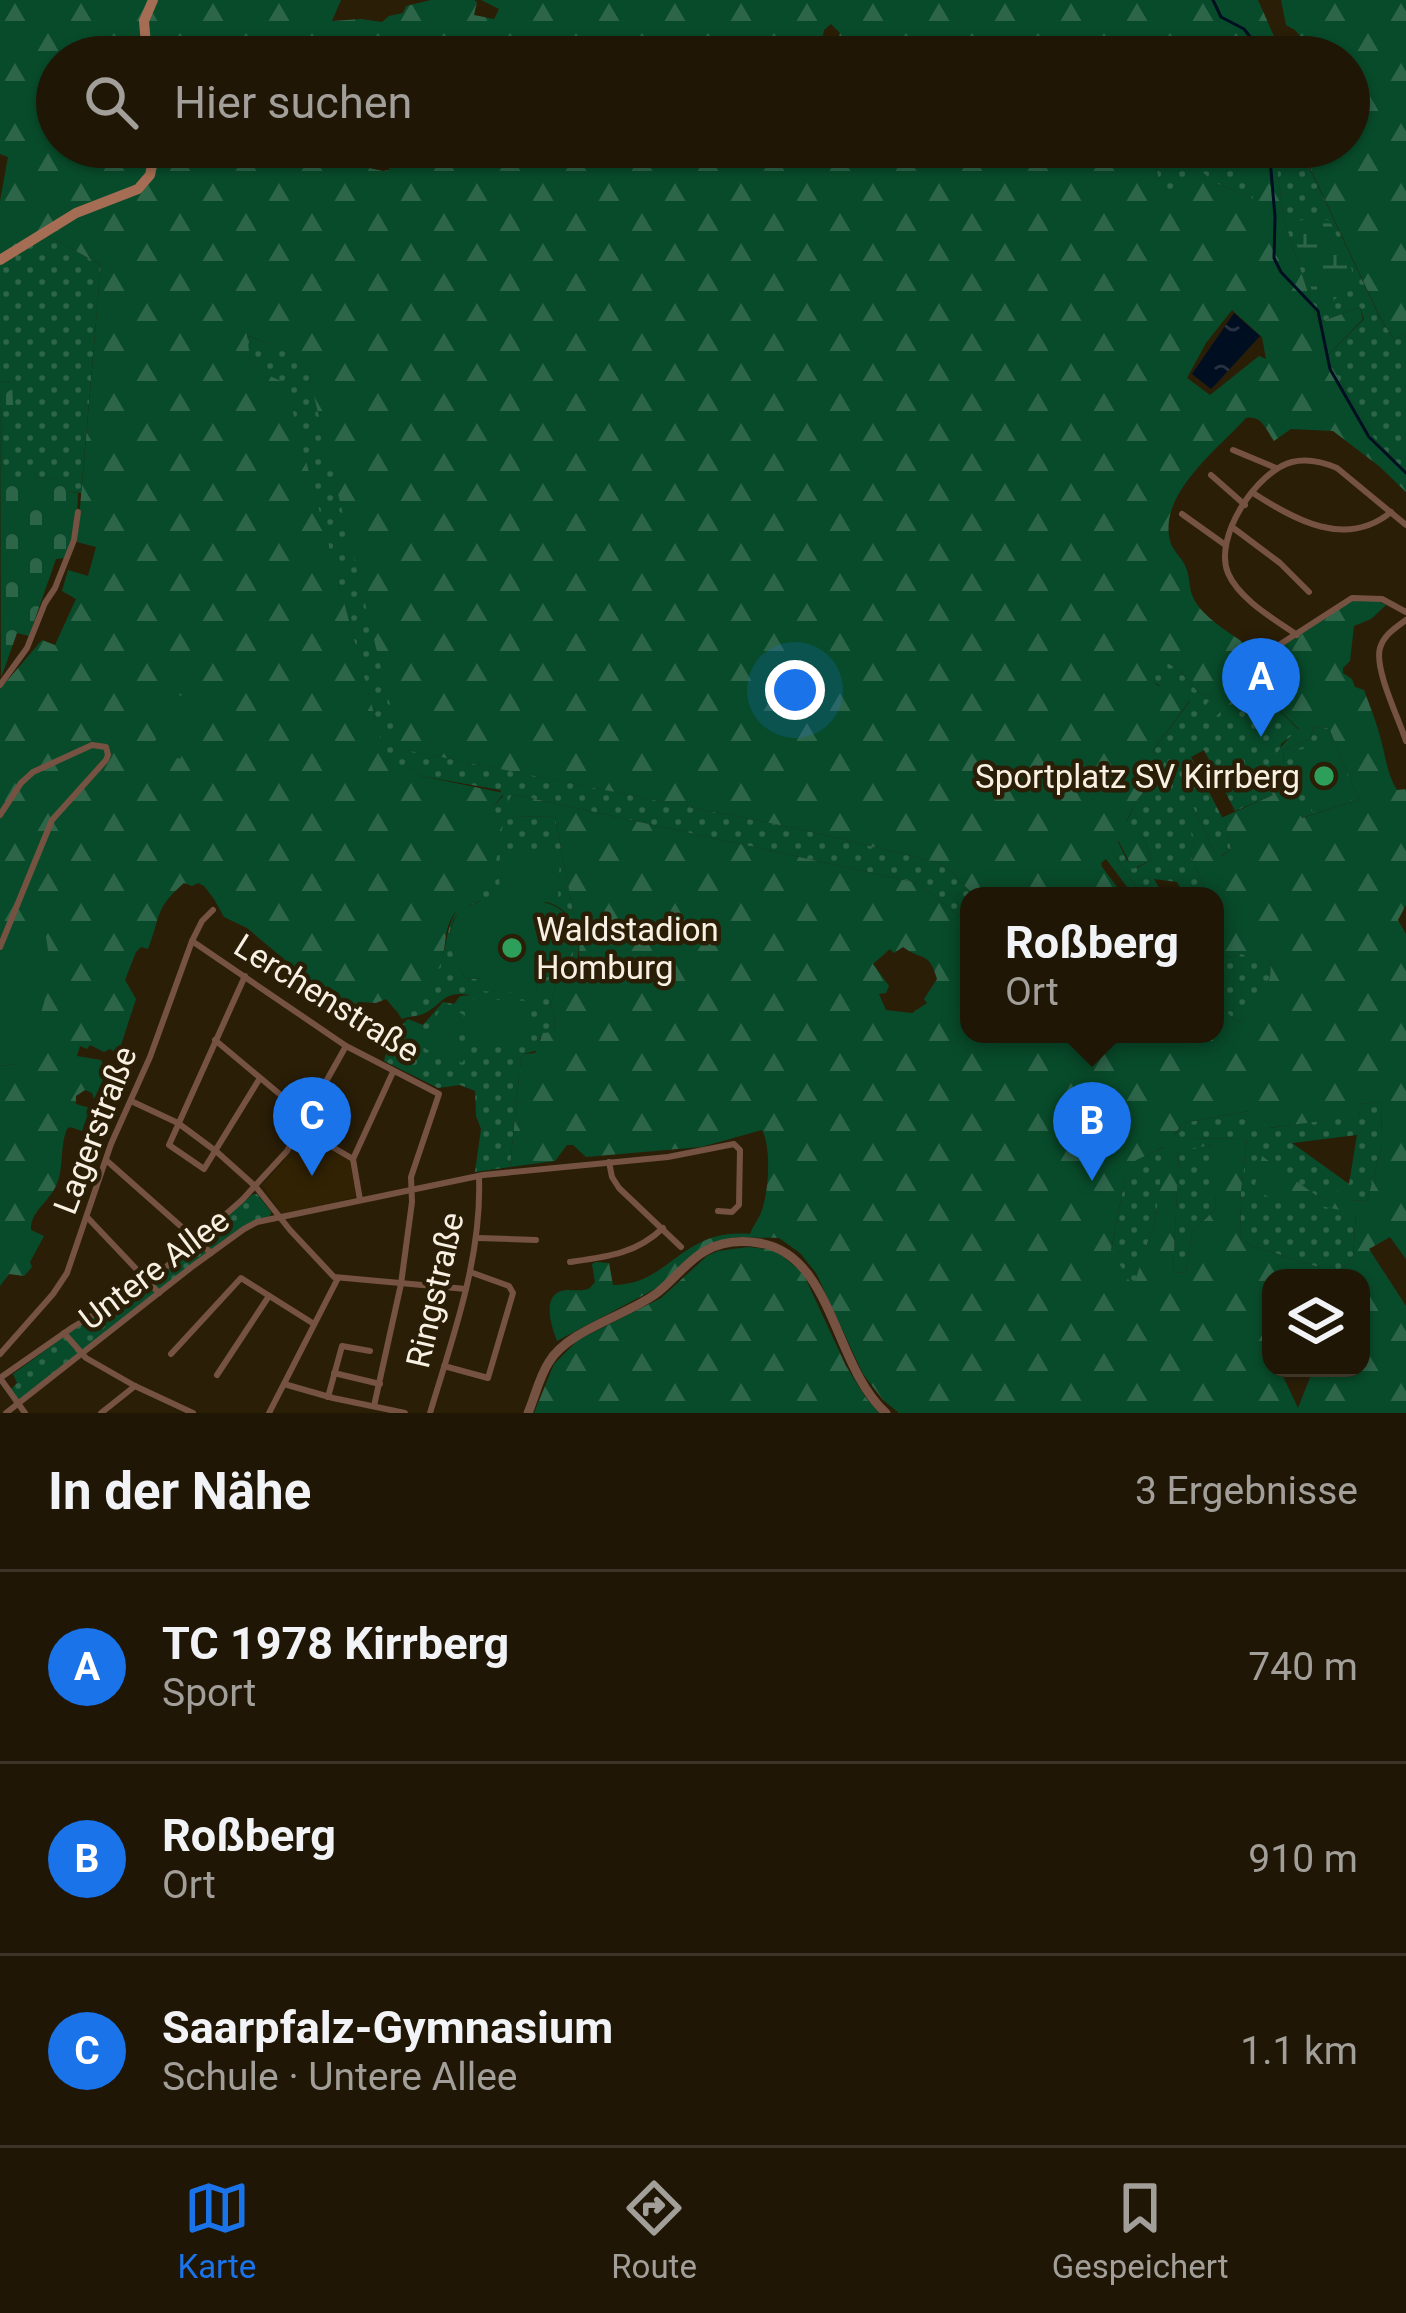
<!DOCTYPE html>
<html lang="de">
<head>
<meta charset="utf-8">
<style>
	:root { --surface:#201605; --page:#2d2313; --text:#f1f3f6; --muted:#a29f9a; --line:#3d3527; --accent:#1a73e8 }
	body { margin:0; font-family:Roboto,sans-serif; background:var(--page); color:var(--text) }
	.controls { position:absolute; right:36px; bottom:36px; display:grid; overflow:hidden; border-radius:24px; box-shadow:0 3px 9px #0004 }
	.controls button { width:108px; height:108px; display:grid; place-items:center; padding:0; border:0; border-bottom:3px solid var(--line); background:var(--surface); color:var(--text); font:60px sans-serif }
	.you { position:absolute; left:795px; top:690px; width:42px; height:42px; margin:-30px; border:9px solid #fff; border-radius:50%; background:#1a73e8; box-shadow:0 0 0 18px #1a73e833 }
	.badge { display:grid; place-items:center; width:78px; height:78px; border-radius:50%; background:var(--accent); color:#fff; font-size:39px; font-weight:700 }
	.pin { position:absolute; translate:-50% -99px; filter:drop-shadow(0 3px 6px #0008) }
	.pin::after { content:''; position:absolute; top:63px; width:42px; height:36px; background:inherit; clip-path:polygon(0 0,100% 0,50% 100%) }
	.popup { position:absolute; left:960px; top:887px; width:264px; height:156px; box-sizing:border-box; display:grid; place-content:center; border-radius:24px; background:var(--surface); filter:drop-shadow(0 3px 9px #0005); font-size:39px; white-space:nowrap; color:var(--muted) }
	.popup b { font-size:45px; color:var(--text) }
	.popup::after { content:''; position:absolute; left:50%; top:100%; margin-left:-24px; border:24px solid transparent; border-top-color:var(--surface) }
	.list { margin:0; padding:0; list-style:none }
	h2 { display:flex; justify-content:space-between; align-items:center; height:156px; margin:0; padding:0 48px; font-size:51px }
	h2 small { font-size:39px; font-weight:400; color:var(--muted) }
	.list li { display:grid; grid-template-columns:78px 1fr auto; gap:36px; align-items:center; box-sizing:border-box; height:192px; padding:0 48px; border-top:3px solid var(--line) }
	.list b { display:block; font-size:45px; white-space:nowrap }
	.list p { margin:0; font-size:39px; white-space:nowrap; color:var(--muted) }
	.list em { font-size:39px; font-style:normal; color:var(--muted) }
	.icon { flex:none; width:66px; height:66px; fill:none; stroke:currentColor; stroke-width:2; stroke-linecap:round; stroke-linejoin:round }
	.map { position:relative; flex:none; width:1406px; height:1413px; overflow:hidden }
	.search { position:absolute; background:var(--surface); box-shadow:0 3px 9px #0004; left:36px; right:36px; top:36px; height:132px; display:flex; align-items:center; gap:30px; box-sizing:border-box; padding:0 42px; border-radius:66px; color:var(--muted); font-size:45px }
	.sheet { height:732px; background:var(--surface) }
	nav { display:flex; justify-content:space-around; align-items:center; box-sizing:border-box; height:168px; border-top:3px solid var(--line); background:var(--surface); font-size:33px; color:var(--muted) }
	nav a { display:grid; justify-items:center; gap:6px }
	nav .on { color:var(--accent) }
	.map>svg:first-child { display:block }
	.built { fill:#312203 }
	.grass { fill:url(#grass-dots); fill-rule:evenodd }
	.forest { fill:url(#forest-firs); fill-rule:evenodd }
	.wetland { fill:url(#wetland-marsh) }
	.cemetery { fill:url(#cemetery-stones) }
	.green { fill:#084b2a }
	.water { fill:url(#water-ripples) }
	.lines { fill:none; stroke-linecap:round; stroke-linejoin:round }
	.stream { stroke:#000e21; stroke-width:3 }
	.minor { stroke:#755242; stroke-width:6 }
	.tertiary { stroke:#755242; stroke-width:9 }
	.secondary { stroke:#a56d53; stroke-width:10 }
	.leisure-dot { fill:#2e9e5b; stroke:#2a1e07; stroke-width:4.5 }
	.labels { text-anchor:middle; dominant-baseline:central; stroke-width:9; stroke-linejoin:round; paint-order:stroke }
	.poi-label { font-size:33px; fill:#f8f0e2; stroke:#2a1e07; text-anchor:end }
	.street-label { font-size:33px; fill:#f8f0e2; stroke:#2a1e07 }
</style>
</head>
<body>
<div class="map">
<svg width="1406" height="1413" viewBox="0 0 1406 1413">
	<defs>
		<pattern id="grass-dots" width="8" height="8" patternUnits="userSpaceOnUse" patternTransform="scale(3)"><rect width="8" height="8" fill="#084b2a"/><path d="M2 2h.1M6 6h.1" fill="none" stroke="#2d6549" stroke-width="1.8" stroke-linecap="round"/></pattern>
		<pattern id="forest-firs" width="22" height="20" patternUnits="userSpaceOnUse" patternTransform="scale(3)"><rect width="22" height="20" fill="#084b2a"/><path d="M5 1l3.5 6h-7zM16 11l3.5 6h-7z" fill="#2d6549"/></pattern>
		<pattern id="wetland-marsh" width="20" height="14" patternUnits="userSpaceOnUse" patternTransform="scale(3)"><rect width="20" height="14" fill="#084b2a"/><path d="M1 5h8M5 5V1M11 12h8M15 12V8" fill="none" stroke="#2d6549"/></pattern>
		<pattern id="cemetery-stones" width="16" height="16" patternUnits="userSpaceOnUse" patternTransform="scale(3)"><rect width="16" height="16" fill="#084b2a"/><path d="M2 7V4a2 2 0 0 1 4 0v3zM10 15v-3a2 2 0 0 1 4 0v3z" fill="#2d6549"/></pattern>
		<pattern id="water-ripples" width="26" height="14" patternUnits="userSpaceOnUse" patternTransform="scale(3)"><rect width="26" height="14" fill="#000e21"/><path d="M2 4q2-2 4 0t4 0M15 11q2-2 4 0t4 0" fill="none" stroke="#263141"/></pattern>
	</defs>
	<rect width="100%" height="100%" fill="#2a1e07"/>
	<polygon class="built" points="303,1131 350,1158 356,1197 282,1214 262,1185 280,1166"/>
	<g class="grass">
		<polygon points="1152,147 1243,147 1255,200 1216,183 1169,197 1158,177"/>
		<polygon points="1274,147 1303,147 1310,169 1380,318 1394,339 1406,334 1406,472 1374,438 1326,357 1364,319 1360,307 1318,323 1284,220"/>
		<polygon points="45,234 101,265 81,493 66,491 60,479 2,478 1,407 12,406 12,381 0,382 0,263"/>
		<path d="M246,335L305,359L402,749L799,829L937,862C952,870 962,885 976,896H969V924L918,883L512,794L515,816L555,817L573,911C583,934 579,955 573,978L556,983L550,1007C556,1015 556,1023 553,1032L540,1038L538,1050L524,1054L521,1058L510,1167L475,1172L481,1129L476,1116L475,1091L460,1085L438,1088L384,1061C388,1045 394,1031 408,1019L423,1025L443,1002L454,1004L460,996L470,995C442,990 443,1005 423,1014C416,1017 409,1016 402,1019L398,1013C418,999 431,984 441,961C449,941 445,926 460,906L493,807L503,796L500,790L421,776L413,769L387,763L327,540L251,367ZM481,901L547,902C584,913 576,952 559,976L538,977L537,993L480,990L481,979L465,978C446,948 439,913 481,901Z"/>
		<polygon points="1154,655 1178,669 1199,693 1213,696 1207,723 1234,699 1260,692 1299,730 1281,744 1273,795 1235,811 1204,750 1191,757 1225,823 1231,849 1221,856 1214,851 1192,805 1195,841 1189,851 1208,896 1185,896 1177,882 1154,879 1164,896 1142,896 1111,850 1117,840 1127,860 1137,868 1151,860 1145,839 1127,821 1137,800 1166,764 1152,752 1190,701 1153,682"/>
		<path d="M1313,726L1329,728L1359,800L1301,818C1289,795 1281,777 1284,750L1311,738Z"/>
		<path d="M1215,948L1229,958L1241,954L1270,959C1275,985 1259,1006 1241,1022L1235,1021L1215,999Z"/>
		<path d="M1381,1102L1382,1145L1367,1201L1349,1200L1350,1187L1321,1199L1262,1157L1254,1193L1356,1212L1353,1256L1339,1274L1250,1245L1241,1238L1240,1201L1247,1138L1184,1139L1175,1135L1183,1123L1249,1111L1270,1128L1360,1115L1357,1104ZM1357,1135L1349,1184L1292,1143Z"/>
		<polygon points="1214,1145 1216,1208 1192,1233 1186,1272 1173,1273 1179,1149"/>
		<polygon points="1165,1147 1156,1217 1133,1288 1111,1251 1128,1163"/>
		<polygon points="253,1194 257,1194 271,1212 270,1216 248,1224 19,1400 11,1389 17,1383 13,1374 69,1333 159,1277"/>
	</g>
	<g class="forest">
		<path d="M0,0H341L332,21L361,19L382,22L389,16L403,13L406,6L431,0H474L477,2L474,15L494,19L499,9L481,0H1258L1277,43L1292,57H1213L1209,38L1190,57H1133L1129,54L1122,57H833L840,33L831,24L824,30L819,57H57V147H362L355,155L356,165L383,171L389,170V166L377,162L369,147H1152L1158,177L1169,196L1184,190L1202,172L1216,183L1253,199L1243,147H1274L1284,220L1318,323L1360,307L1363,319L1326,357L1374,438L1406,473V492L1379,466L1333,431L1291,429L1274,441C1266,430 1262,415 1246,418C1218,449 1155,496 1171,544C1174,552 1183,559 1186,568C1190,577 1189,587 1192,595C1201,620 1245,641 1264,657L1353,600L1378,601L1386,605L1371,619L1354,626L1350,661L1343,668V673L1352,679L1355,687L1364,690C1370,707 1377,723 1381,740C1386,758 1387,774 1397,790L1406,789V905L1398,920L1406,934V1259L1390,1237L1369,1249L1406,1306V1413H899L883,1400L863,1374L816,1273L800,1253L779,1238L735,1237L706,1246L657,1288L557,1341C551,1325 540,1292 567,1290C571,1290 584,1291 588,1289C591,1288 593,1284 595,1282L592,1264L596,1262L609,1263L613,1285C670,1285 681,1228 750,1234C752,1228 756,1223 759,1217C769,1199 772,1147 762,1130L701,1147L586,1157L573,1145H567L555,1161L510,1167L521,1058L524,1054L535,1053L543,1033L553,1032C556,1023 556,1015 550,1007L556,983L573,978L579,956L580,931L573,911L555,817L514,816L509,800L512,794L918,883L969,924V1034H1095L1091,1042L1094,1048L1100,1050L1113,1034H1215V999L1235,1021L1241,1022C1259,1005 1274,985 1270,960L1241,954L1229,958L1215,948V896H1208L1189,851L1195,841L1183,808L1192,805L1214,851L1222,856L1231,849L1225,823L1221,818L1273,795L1264,781C1272,758 1280,745 1299,729L1260,692L1234,699L1208,724L1198,717L1212,696L1199,693L1178,669L1155,656L1157,672L1153,682L1159,686L1170,681L1181,686L1190,700L1152,752L1167,764L1137,800L1127,820L1145,839L1151,860L1133,869L1119,842L1117,841L1111,850L1142,896H1134L1106,859L1101,863L1102,867L1124,896H976C962,885 952,870 937,862L799,829L401,749L305,360L247,335L251,367L285,383L387,762L413,769L421,776L504,793L493,807L503,824C498,846 497,879 479,894C469,903 457,906 451,919C445,930 446,943 443,955C437,981 419,999 398,1013L386,999L376,1003L360,1002L339,1012L300,987L303,975L297,970L247,928L224,917L214,899L204,886L198,883L192,886L184,883C153,910 161,917 148,949L141,947L136,952L125,980L136,999L120,1048L116,1053L110,1049L104,1052L90,1045L87,1049L80,1046L77,1056L101,1060L104,1067L108,1069L94,1099L92,1093L85,1090L76,1096V1104L90,1108L82,1131L70,1127L67,1129C59,1148 65,1169 55,1188C46,1204 30,1213 31,1230L44,1236L30,1262L32,1267L24,1276L9,1274L0,1286V1066L16,1064L0,948V689L42,640L55,645L76,599L62,591L68,570L88,576L96,547L77,542L101,265L45,234L0,258V201L8,157L0,154ZM1232,310L1262,337L1266,359L1259,356L1210,395L1187,378L1206,343ZM1313,726L1329,728L1359,800L1302,818C1289,795 1281,777 1284,750L1311,738ZM903,947C921,961 929,950 937,979L924,999L927,1003L912,1013L886,1010L879,994L886,993L889,986L873,964L890,949L894,953ZM1381,1102L1382,1145L1367,1201L1349,1200L1351,1185L1321,1199L1262,1156L1253,1193L1356,1213L1353,1256L1339,1274L1250,1245L1241,1238L1240,1201L1247,1138L1184,1139L1175,1134L1183,1123L1249,1111L1269,1128L1360,1116L1358,1104ZM1213,1145L1216,1208L1192,1233L1186,1272L1173,1273L1179,1150ZM1164,1147L1156,1217L1133,1287L1111,1250L1128,1164ZM1271,1278H1361V1368H1307L1311,1375L1298,1408L1279,1368H1271Z"/>
		<polygon points="1281,0 1406,0 1406,334 1394,339 1380,317 1311,170 1304,147 1349,147 1349,57 1305,57 1309,47 1295,30 1286,25"/>
		<polygon points="748,1247 775,1250 803,1273 846,1366 866,1398 879,1413 534,1413 554,1364 578,1340 661,1298 707,1256 718,1251"/>
	</g>
	<polygon class="wetland" points="1314,216 1330,221 1352,270 1351,286 1328,305 1314,297 1290,224"/>
	<polygon class="cemetery" points="12,381 13,406 1,408 2,477 61,479 66,491 78,493 77,519 66,558 56,559 29,636 17,633 1,678 0,382"/>
	<g class="green">
		<polygon points="177,694 204,707 180,759 153,746"/>
		<polygon points="1334,740 1355,799 1313,813 1292,752"/>
		<polygon points="500,854 560,855 558,899 499,897"/>
		<path d="M481,901C513,902 565,890 573,931C577,949 569,962 559,976L538,978L537,994L480,991V979L465,978C450,954 442,935 461,909Z"/>
		<path d="M20,927H44C47,942 50,959 49,975C47,1004 32,1040 16,1064L0,1066V948L6,936Z"/>
		<polygon points="466,999 530,1001 528,1043 465,1041"/>
		<polygon points="443,1004 464,1015 452,1036 471,1048 462,1063 444,1052 440,1057 419,1045 415,1052 396,1041 407,1020 428,1031"/>
	</g>
	<polygon class="water" points="1234,313 1260,336 1216,384 1211,389 1192,374"/>
	<g class="lines">
		<g class="stream">
			<polyline points="1213,0 1221,17 1244,29 1266,57"/>
			<polyline points="1269,147 1275,217 1274,258 1281,272 1318,311 1330,369 1369,437 1406,473"/>
		</g>
		<g class="minor">
			<polyline points="1233,450 1276,468"/>
			<polyline points="1211,475 1245,505"/>
			<path d="M1253,493C1295,520 1346,549 1391,512"/>
			<polyline points="1182,514 1224,544"/>
			<polyline points="1232,527 1280,563 1309,592"/>
			<path d="M1406,620C1395,628 1384,635 1380,648C1374,669 1399,719 1406,741"/>
			<path d="M1297,635C1274,619 1239,599 1228,573C1213,537 1257,471 1292,462C1308,458 1323,462 1337,468L1406,525"/>
			<polyline points="1268,652 1352,598 1382,599 1406,612"/>
			<polyline points="0,685 27,648 45,603 55,588 74,540 78,512"/>
			<polyline points="0,815 21,783 33,772 92,745 106,747 108,755 106,760 52,820 0,947"/>
			<polyline points="192,941 346,1046 439,1094 411,1177 412,1202 401,1284 374,1406"/>
			<polyline points="245,976 169,1145 204,1169 260,1078"/>
			<polyline points="215,1040 307,1117"/>
			<polyline points="131,1101 178,1123 217,1152 256,1187 290,1230 334,1277 466,1289"/>
			<polyline points="300,1128 353,1159"/>
			<polyline points="353,1159 393,1072"/>
			<polyline points="353,1159 360,1200"/>
			<polyline points="106,1160 211,1253"/>
			<polyline points="609,1162 612,1177 619,1188 681,1247"/>
			<polyline points="87,1217 159,1293"/>
			<polyline points="478,1238 536,1240"/>
			<path d="M570,1262C606,1257 636,1254 663,1228"/>
			<polyline points="64,1333 86,1358 135,1386 193,1413"/>
			<polyline points="0,1354 53,1294 67,1273 111,1144 150,1057 192,941 202,921 213,910"/>
			<polyline points="171,1354 241,1278 314,1324"/>
			<polyline points="444,1366 488,1378 513,1293 509,1286 470,1272"/>
			<polyline points="334,1373 380,1384"/>
			<polyline points="217,1375 269,1296"/>
			<polyline points="284,1384 333,1398 405,1413"/>
			<polyline points="328,1397 342,1346 370,1351"/>
			<polyline points="6,1413 193,1266 244,1229 257,1222 483,1175 668,1157 734,1144 740,1150 739,1205 732,1212 718,1211"/>
			<polyline points="25,1413 0,1378 73,1327 149,1282 242,1200 287,1151 346,1046"/>
			<polyline points="101,1413 135,1386"/>
			<polyline points="269,1413 338,1278"/>
			<path d="M430,1413C453,1336 482,1258 479,1177"/>
		</g>
		<path class="tertiary" d="M528,1413C535,1397 539,1377 549,1362C568,1330 626,1316 657,1293C674,1280 687,1261 705,1251C721,1242 741,1240 759,1243C833,1254 834,1367 886,1413"/>
		<g class="secondary">
			<polyline points="147,57 144,21 153,0"/>
			<polyline points="0,260 76,213 138,189 150,175 156,147"/>
		</g>
	</g>
	<g class="leisure-dot">
		<circle cx="1324" cy="776" r="12"/>
		<circle cx="512" cy="948" r="12"/>
	</g>
	<g class="labels">
		<g class="poi-label">
			<text x="1300" y="776">Sportplatz SV Kirrberg</text>
			<text x="536" y="929" text-anchor="start">Waldstadion<tspan x="536" dy="38">Homburg</tspan></text>
		</g>
		<g class="street-label">
			<text transform="translate(327 998) rotate(32)">Lerchenstraße</text>
			<text transform="translate(95 1130) rotate(-69)">Lagerstraße</text>
			<text transform="translate(154 1269) rotate(-37)">Untere Allee</text>
			<text transform="translate(435 1290) rotate(-77)">Ringstraße</text>
		</g>
	</g>
</svg>
<div class="controls">
<button><svg class="icon" aria-label="layers" viewBox="0 0 24 24"><path d="M12 4l9 5-9 5-9-5zM3 14l9 5 9-5"/></svg></button>
</div>
<div class="you"></div>
<div class="pin badge" style="left:1261px;top:737px">A</div>
<div class="pin badge" style="left:1092px;top:1181px">B</div>
<div class="popup"><b>Roßberg</b>Ort</div>
<div class="pin badge" style="left:312px;top:1176px">C</div>
<div class="search"><svg class="icon" aria-label="search" viewBox="0 0 24 24"><circle cx="10" cy="10" r="6"/><path d="M15 15l6 6"/></svg>Hier suchen</div>
</div>
<section class="sheet">
<h2>In der Nähe<small>3 Ergebnisse</small></h2>
<ul class="list">
<li><span class="badge">A</span><div><b>TC 1978 Kirrberg</b><p>Sport</p></div><em>740 m</em></li>
<li><span class="badge">B</span><div><b>Roßberg</b><p>Ort</p></div><em>910 m</em></li>
<li><span class="badge">C</span><div><b>Saarpfalz-Gymnasium</b><p>Schule · Untere Allee</p></div><em>1.1 km</em></li>
</ul>
</section>
<nav>
<a class="on"><svg class="icon" aria-label="map" viewBox="0 0 24 24"><path d="M3 6l6-2 6 2 6-2v14l-6 2-6-2-6 2zM9 4v14M15 6v14"/></svg>Karte</a>
<a><svg class="icon" aria-label="directions" viewBox="0 0 24 24"><path d="M12 3l9 9-9 9-9-9zM9 14v-3h6M13 9l2 2-2 2"/></svg>Route</a>
<a><svg class="icon" aria-label="saved" viewBox="0 0 24 24"><path d="M7 4h10v16l-5-4-5 4z"/></svg>Gespeichert</a>
</nav>
</body>
</html>
